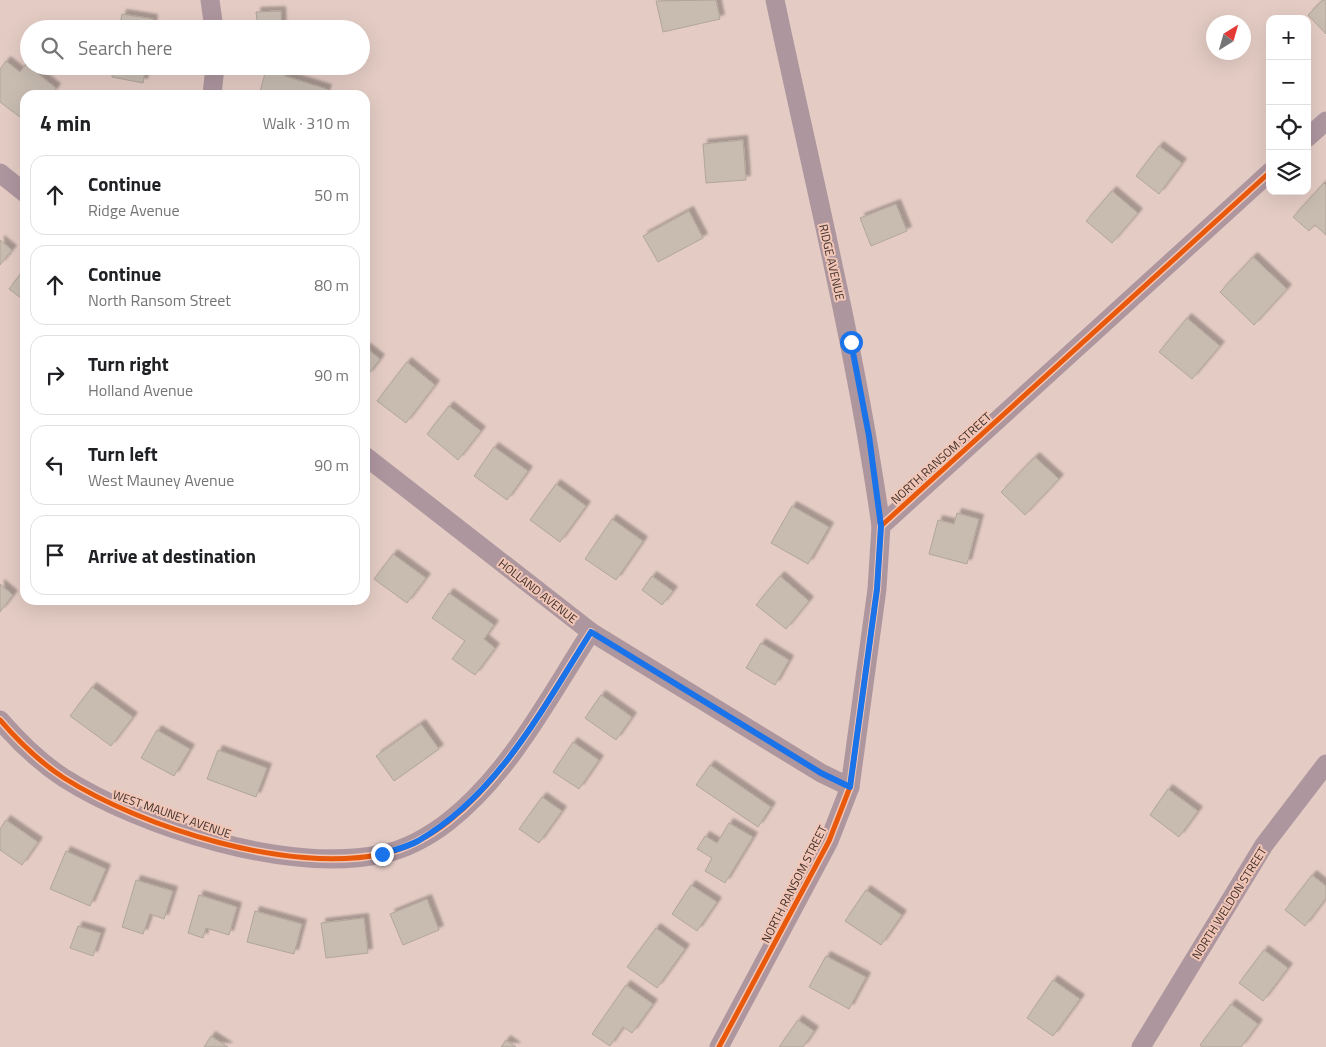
<!DOCTYPE html>
<html lang="en">
<head>
<meta charset="utf-8">
<style>
	:root { --surface:#fff; --page:#f2f2f2; --text:#202124; --muted:#757577; --line:#e0e0e0 }
	body { margin:0; font-family:"Titillium Web",sans-serif; background:var(--page); color:var(--text) }
	.controls { position:absolute; right:15px; top:15px; display:grid; overflow:hidden; border-radius:10px; box-shadow:0 5px 20px #0002 }
	.controls button { width:45px; height:45px; display:grid; place-items:center; padding:0; border:0; border-bottom:1px solid var(--line); background:var(--surface); color:var(--text); font:25px sans-serif }
	.compass { position:absolute; left:1206px; top:15px; width:45px; height:45px; border-radius:50%; background:var(--surface); box-shadow:0 5px 20px #0002; rotate:37deg }
	.stop { position:absolute; width:15px; height:15px; margin:-11px; border:4px solid #1a73e8; border-radius:50%; background:#fff }
	.stop.end { background:#1a73e8; border-color:#fff; box-shadow:0 1px 5px #0008 }
	.list { margin:0; padding:0; list-style:none }
	h2 { display:flex; justify-content:space-between; align-items:center; height:65px; margin:0; padding:0 20px; font-size:21px }
	h2 small { font-size:16px; font-weight:400; color:var(--muted) }
	.list li { display:grid; grid-template-columns:32px 1fr auto; gap:15px; align-items:center; box-sizing:border-box; height:80px; margin:0 10px 10px; padding:0 10px; border:1px solid var(--line); border-radius:15px }
	.list b { display:block; font-size:19px; white-space:nowrap }
	.list p { margin:0; font-size:16px; white-space:nowrap; color:var(--muted) }
	.list em { font-size:16px; font-style:normal; color:var(--muted) }
	.icon { flex:none; width:28px; height:28px; fill:none; stroke:currentColor; stroke-width:2; stroke-linecap:round; stroke-linejoin:round }
	.map { position:relative; flex:none; width:1326px; height:1047px; overflow:hidden }
	.search { position:absolute; background:var(--surface); box-shadow:0 5px 20px #0002; left:20px; top:20px; width:350px; height:55px; display:flex; align-items:center; gap:12px; box-sizing:border-box; padding:0 18px; border-radius:28px; color:var(--muted); font-size:19px }
	.panel { position:absolute; background:var(--surface); box-shadow:0 5px 20px #0002; left:20px; top:90px; width:350px; height:515px; border-radius:15px }
	.map>svg:first-child { display:block }
	.building { fill:#c8bcb1; stroke:#b1a59a; filter:url(#shadow) }
	.lines { fill:none; stroke-linecap:round; stroke-linejoin:round }
	.minor { stroke:#ae969f; stroke-width:19 }
	.cycleway-casing { stroke:#f1c6b7; stroke-width:8 }
	.cycleway { stroke:#e8590c; stroke-width:5 }
	.route { stroke:#1a73e8; stroke-width:6 }
	.labels { text-anchor:middle; dominant-baseline:central; stroke-width:4; stroke-linejoin:round; paint-order:stroke }
	.street-label { font-size:12px; fill:#41312b; stroke:#f1c6b7 }
</style>
</head>
<body>
<div class="map">
<svg width="1326" height="1047" viewBox="0 0 1326 1047">
	<defs>
		<filter id="shadow"><feDropShadow dx="4.5" dy="-4.5" stdDeviation="1" flood-color="#0004"/></filter>
	</defs>
	<rect width="100%" height="100%" fill="#e4ccc4"/>
	<g class="building">
		<polygon points="716,0 720,19 663,32 656,1"/>
		<polygon points="1323,0 1326,0 1326,34 1308,15"/>
		<polygon points="281,11 282,29 258,29 256,12"/>
		<polygon points="122,14 153,19 152,29 119,29"/>
		<polygon points="6,61 20,72 26,64 56,88 51,95 25,95 25,121 0,102 0,69"/>
		<polygon points="113,66 146,66 143,83 112,77"/>
		<polygon points="267,66 287,68 285,76 327,89 325,95 259,95"/>
		<polygon points="743,140 746,180 706,183 703,144"/>
		<polygon points="1159,146 1182,163 1159,194 1136,176"/>
		<polygon points="1324,183 1326,185 1326,235 1315,225 1309,231 1293,217"/>
		<polygon points="1112,191 1138,213 1112,243 1086,221"/>
		<polygon points="896,204 907,231 871,246 860,218"/>
		<polygon points="689,211 703,238 658,262 643,236"/>
		<polygon points="0,240 12,250 0,265"/>
		<polygon points="1253,257 1287,289 1254,325 1220,292"/>
		<polygon points="25,268 25,301 9,289"/>
		<polygon points="1187,318 1220,346 1192,379 1159,352"/>
		<polygon points="365,347 380,359 368,375 365,372"/>
		<polygon points="407,362 435,385 406,423 377,401"/>
		<polygon points="449,406 481,431 458,460 427,434"/>
		<polygon points="494,447 528,471 507,500 474,476"/>
		<polygon points="1035,457 1059,479 1025,515 1001,492"/>
		<polygon points="556,484 586,506 560,542 530,520"/>
		<polygon points="792,506 829,527 808,564 771,543"/>
		<polygon points="957,513 979,519 967,564 929,554 938,520 954,524"/>
		<polygon points="612,519 643,541 616,580 585,559"/>
		<polygon points="393,554 426,578 407,603 374,579"/>
		<polygon points="652,576 673,591 662,605 642,590"/>
		<polygon points="780,576 809,601 786,629 756,605"/>
		<polygon points="0,584 13,595 0,612"/>
		<polygon points="449,593 494,625 484,639 495,648 475,675 452,659 465,641 432,618"/>
		<polygon points="761,643 789,660 775,685 746,668"/>
		<polygon points="92,687 133,717 111,746 70,716"/>
		<polygon points="601,695 632,717 616,740 585,718"/>
		<polygon points="421,724 439,749 394,781 376,756"/>
		<polygon points="157,730 190,749 174,776 141,758"/>
		<polygon points="573,742 599,760 579,789 553,772"/>
		<polygon points="218,750 267,768 256,797 207,779"/>
		<polygon points="710,765 771,807 758,827 696,785"/>
		<polygon points="1168,789 1198,811 1179,837 1150,815"/>
		<polygon points="542,797 562,811 539,843 519,829"/>
		<polygon points="6,820 38,842 22,865 0,850 0,829"/>
		<polygon points="729,823 753,837 725,883 705,871 712,858 697,849 705,836 717,843"/>
		<polygon points="66,851 106,869 90,906 50,889"/>
		<polygon points="1312,875 1326,886 1326,898 1305,926 1285,910"/>
		<polygon points="136,880 173,891 164,919 150,914 143,934 122,927"/>
		<polygon points="691,885 717,902 697,931 672,914"/>
		<polygon points="866,890 902,915 881,945 845,921"/>
		<polygon points="199,895 237,907 229,935 206,928 203,938 188,933"/>
		<polygon points="427,899 439,930 403,945 390,914"/>
		<polygon points="255,911 302,924 294,954 247,942"/>
		<polygon points="364,918 368,953 326,958 321,923"/>
		<polygon points="78,926 101,933 93,956 70,948"/>
		<polygon points="656,928 685,949 657,988 627,967"/>
		<polygon points="1264,950 1288,968 1263,1001 1239,983"/>
		<polygon points="826,956 866,977 849,1009 809,987"/>
		<polygon points="1053,980 1080,999 1053,1036 1027,1018"/>
		<polygon points="626,985 653,1004 632,1033 623,1027 610,1046 592,1034"/>
		<polygon points="1231,1004 1258,1024 1241,1047 1202,1047 1200,1045"/>
		<polygon points="798,1020 814,1031 803,1047 779,1047"/>
		<polygon points="211,1036 228,1047 204,1047"/>
		<polygon points="506,1040 516,1047 501,1047"/>
	</g>
	<g class="lines">
		<g class="minor">
			<polyline points="210,0 214,29"/>
			<path d="M775,0C812,175 856,349 881,526"/>
			<polyline points="212,95 215,66"/>
			<polyline points="1307,138 1326,121"/>
			<polyline points="0,173 25,193"/>
			<polyline points="365,456 591,632 821,773 850,787"/>
			<path d="M0,720C18,741 41,763 64,778C143,828 289,874 382,854C405,850 430,836 449,821C510,773 549,697 591,632"/>
			<polyline points="719,1047 829,841 850,787 877,589 881,526 1270,172"/>
			<polyline points="1141,1047 1264,845 1326,764"/>
		</g>
		<g class="cycleway-casing">
			<g id="cycleway">
				<path d="M0,720C18,741 41,763 64,778C143,828 289,874 382,854C405,850 430,836 449,821C510,773 549,697 591,632"/>
				<polyline points="719,1047 829,841 850,787 877,589 881,526 1270,172"/>
			</g>
		</g>
		<use href="#cycleway" class="cycleway"/>
	</g>
	<g class="lines">
		<path class="route" d="M382,854C394,850 407,847 418,841C498,795 543,708 591,632L821,773L850,787L877,589L881,526L869,436L851,342"/>
	</g>
	<g class="labels">
		<g class="street-label">
			<text transform="translate(832 262) rotate(77)">RIDGE AVENUE</text>
			<text transform="translate(941 458) rotate(-42)">NORTH RANSOM STREET</text>
			<text transform="translate(538 591) rotate(38)">HOLLAND AVENUE</text>
			<text transform="translate(172 814) rotate(19)">WEST MAUNEY AVENUE</text>
			<text transform="translate(794 884) rotate(-63)">NORTH RANSOM STREET</text>
			<text transform="translate(1229 903) rotate(-58)">NORTH WELDON STREET</text>
		</g>
	</g>
</svg>
<div class="controls">
<button>+</button>
<button>−</button>
<button><svg class="icon" aria-label="locate" viewBox="0 0 24 24"><circle cx="12" cy="12" r="6"/><path d="M12 2v4M12 18v4M2 12h4M18 12h4"/></svg></button>
<button><svg class="icon" aria-label="layers" viewBox="0 0 24 24"><path d="M12 4l9 5-9 5-9-5zM3 14l9 5 9-5"/></svg></button>
</div>
<svg class="compass" viewBox="-18 -18 36 36"><path d="M0-13l5 13h-10z" fill="#e53935"/><path d="M0 13l5-13h-10z" fill="#757577"/></svg>
<div class="stop" style="left:851px;top:342px"></div>
<div class="stop end" style="left:382px;top:854px"></div>
<div class="search"><svg class="icon" aria-label="search" viewBox="0 0 24 24"><circle cx="10" cy="10" r="6"/><path d="M15 15l6 6"/></svg>Search here</div>
<section class="panel">
<h2>4 min<small>Walk · 310 m</small></h2>
<ul class="list">
<li><svg class="icon" aria-label="ahead" viewBox="0 0 24 24"><path d="M12 20V5M6 11l6-6 6 6"/></svg><div><b>Continue</b><p>Ridge Avenue</p></div><em>50 m</em></li>
<li><svg class="icon" aria-label="ahead" viewBox="0 0 24 24"><path d="M12 20V5M6 11l6-6 6 6"/></svg><div><b>Continue</b><p>North Ransom Street</p></div><em>80 m</em></li>
<li><svg class="icon" aria-label="right" viewBox="0 0 24 24"><path d="M7 20v-9h11M14 6l5 5-5 5"/></svg><div><b>Turn right</b><p>Holland Avenue</p></div><em>90 m</em></li>
<li><svg class="icon" aria-label="left" viewBox="0 0 24 24"><path d="M17 20v-9H6M10 6l-5 5 5 5"/></svg><div><b>Turn left</b><p>West Mauney Avenue</p></div><em>90 m</em></li>
<li><svg class="icon" aria-label="arrive" viewBox="0 0 24 24"><path d="M6 21V4h12l-3 4 3 4H6"/></svg><div><b>Arrive at destination</b></div></li>
</ul>
</section>
</div>
</body>
</html>
